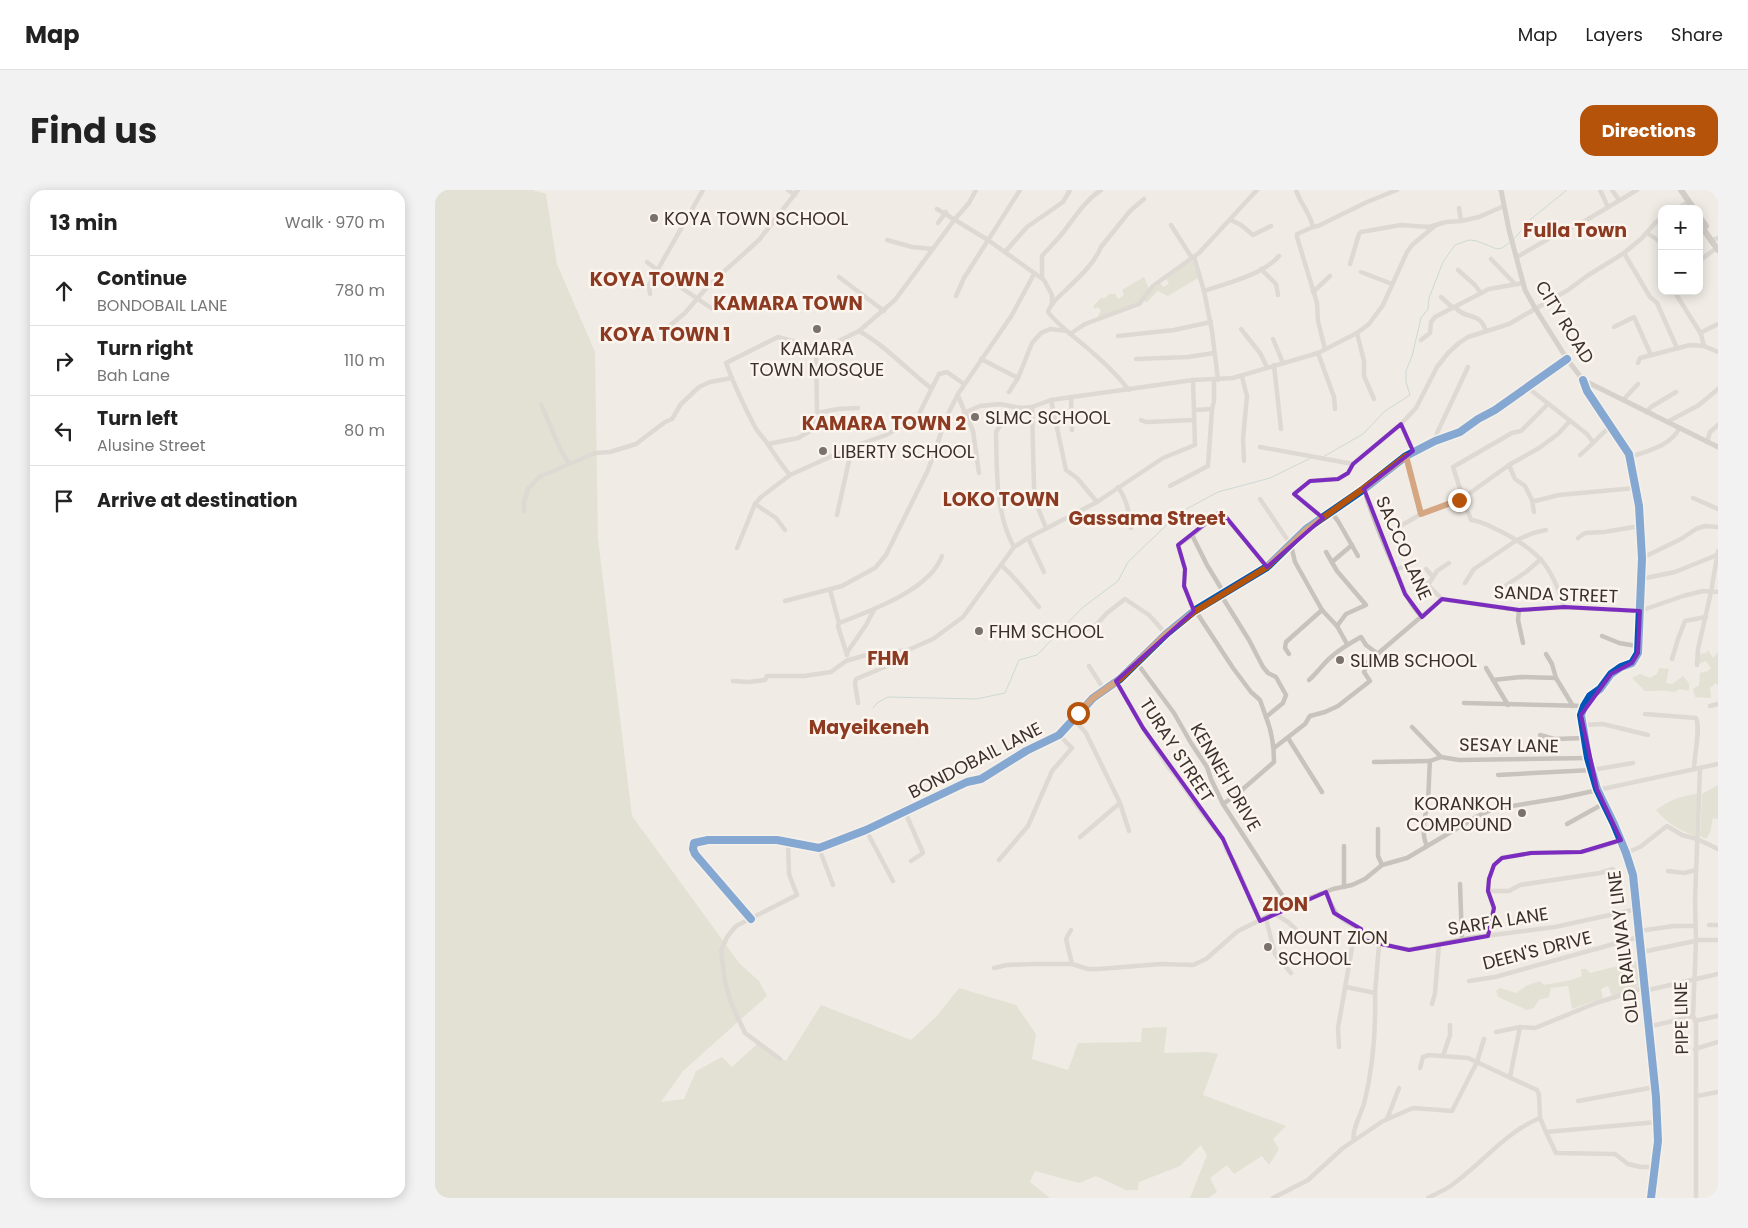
<!DOCTYPE html>
<html lang="en">
<head>
<meta charset="utf-8">
<style>
	:root { --surface:#fff; --page:#f2f2f2; --text:#222; --muted:#767676; --line:#e0e0e0; --accent:#b45309 }
	body { margin:0; font-family:Poppins,sans-serif; background:var(--page); color:var(--text) }
	.controls { position:absolute; right:15px; top:15px; display:grid; overflow:hidden; border-radius:10px; box-shadow:0 2px 12px #0003 }
	.controls button { width:45px; height:45px; display:grid; place-items:center; padding:0; border:0; border-bottom:1px solid var(--line); background:var(--surface); color:var(--text); font:25px sans-serif }
	.stop { position:absolute; width:15px; height:15px; margin:-11px; border:4px solid #b45309; border-radius:50%; background:#fff }
	.stop.end { background:#b45309; border-color:#fff; box-shadow:0 1px 5px #0008 }
	.list { margin:0; padding:0; list-style:none }
	h2 { display:flex; justify-content:space-between; align-items:center; height:65px; margin:0; padding:0 20px; font-size:21px }
	h2 small { font-size:16px; font-weight:400; color:var(--muted) }
	.list li { display:grid; grid-template-columns:32px 1fr auto; gap:15px; align-items:center; box-sizing:border-box; height:70px; padding:0 20px; border-top:1px solid var(--line) }
	.list b { display:block; font-size:19px; white-space:nowrap }
	.list p { margin:0; font-size:16px; white-space:nowrap; color:var(--muted) }
	.list em { font-size:16px; font-style:normal; color:var(--muted) }
	.icon { flex:none; width:28px; height:28px; fill:none; stroke:currentColor; stroke-width:2; stroke-linecap:round; stroke-linejoin:round }
	.map { position:relative; flex:none; width:1283px; height:1008px; overflow:hidden; border-radius:15px }
	header { display:flex; align-items:center; gap:30px; box-sizing:border-box; height:70px; padding:0 25px; background:var(--surface); border-bottom:1px solid var(--line) }
	header strong { font-size:24px }
	nav { display:flex; gap:28px; margin-inline-start:auto; font-size:18px }
	.intro { display:flex; align-items:center; justify-content:space-between; box-sizing:border-box; height:120px; padding:0 30px }
	h1 { margin:0; font-size:35px }
	.button { padding:12px 22px; border-radius:15px; background:var(--accent); color:#fff; font-size:18px; font-weight:700 }
	main { display:flex; gap:30px; padding:0 30px }
	aside { flex:1; background:var(--surface); border-radius:15px; box-shadow:0 2px 12px #0003 }
	.map>svg:first-child { display:block }
	.green { fill:#d1d6bf }
	.lines { fill:none; stroke-linecap:round; stroke-linejoin:round }
	.stream { stroke:#a1c2c1; stroke-width:1 }
	.minor { stroke:#c9c3be; stroke-width:4.5 }
	.major { stroke:#b8b1ad; stroke-width:5 }
	.highway { stroke:#afaaa4; stroke-width:6 }
	.cycleway-casing { stroke:#fbf5ee; stroke-width:11 }
	.cycleway { stroke:#0057b8; stroke-width:8 }
	.route { stroke:#b45309; stroke-width:6 }
	.marked { fill:none; stroke:#7b2cbf; stroke-width:4; stroke-linejoin:round }
	.poi-dot { fill:#7a716c; stroke:#fbf5ee; stroke-width:2 }
	.labels { text-anchor:middle; dominant-baseline:central; stroke-width:5; stroke-linejoin:round; paint-order:stroke }
	.poi-label { font-size:18px; fill:#3b302b; stroke:#fbf5ee; text-anchor:start }
	.street-label { font-size:18px; fill:#3b302b; stroke:#fbf5ee }
	.neighbourhood-label { font-size:19px; font-weight:bold; fill:#8c3b22; stroke:#fbf5ee }
</style>
</head>
<body>
<header>
<strong>Map</strong>
<nav><a>Map</a><a>Layers</a><a>Share</a></nav>
</header>
<div class="intro"><h1>Find us</h1><a class="button">Directions</a></div>
<main>
<aside>
<h2>13 min<small>Walk · 970 m</small></h2>
<ul class="list">
<li><svg class="icon" aria-label="ahead" viewBox="0 0 24 24"><path d="M12 20V5M6 11l6-6 6 6"/></svg><div><b>Continue</b><p>BONDOBAIL LANE</p></div><em>780 m</em></li>
<li><svg class="icon" aria-label="right" viewBox="0 0 24 24"><path d="M7 20v-9h11M14 6l5 5-5 5"/></svg><div><b>Turn right</b><p>Bah Lane</p></div><em>110 m</em></li>
<li><svg class="icon" aria-label="left" viewBox="0 0 24 24"><path d="M17 20v-9H6M10 6l-5 5 5 5"/></svg><div><b>Turn left</b><p>Alusine Street</p></div><em>80 m</em></li>
<li><svg class="icon" aria-label="arrive" viewBox="0 0 24 24"><path d="M6 21V4h12l-3 4 3 4H6"/></svg><div><b>Arrive at destination</b></div></li>
</ul>
</aside>
<div class="map">
<svg width="1283" height="1008" viewBox="0 0 1283 1008">
	<rect width="100%" height="100%" fill="#f0ebe5"/>
	<g class="green">
		<polygon points="0,0 97,0 111,4 122,74 160,162 163,349 197,626 305,774 324,791 332,806 248,881 226,912 249,909 261,881 287,867 297,877 322,854 351,871 386,815 476,850 502,826 524,798 581,815 601,844 597,869 633,880 643,853 706,852 707,838 732,837 729,863 773,862 783,864 768,905 851,936 838,949 844,959 834,975 827,966 799,984 792,975 775,988 782,1002 773,1008 755,1008 772,965 766,955 745,976 704,992 703,1000 691,1000 661,986 644,993 600,981 595,992 615,1008 0,1008"/>
		<polygon points="756,70 758,72 763,88 733,106 723,101 711,113 709,110 719,98 725,93 729,97 734,93 731,89"/>
		<polygon points="709,87 714,99 702,113 663,128 663,126 666,121 663,117 660,119 658,116 667,107 669,109 674,104 680,104 683,109 689,105 687,100"/>
		<polygon points="1273,460 1278,468 1283,462 1283,496 1281,493 1275,498 1276,508 1260,507 1258,499 1264,495 1265,483 1273,481 1276,478 1271,471 1264,474 1264,464 1271,463"/>
		<path d="M1224,478L1234,479L1231,493L1237,494L1248,486L1254,493V501L1245,499L1239,502C1230,500 1220,501 1210,501L1197,488L1205,484L1215,488L1222,484Z"/>
		<polygon points="1283,595 1283,629 1278,628 1275,643 1271,649 1265,646 1267,604"/>
		<path d="M1262,604L1260,646C1244,640 1232,633 1221,620C1234,610 1246,606 1262,604Z"/>
		<polygon points="1203,771 1206,796 1177,806 1173,796 1166,799 1168,808 1137,819 1133,796 1116,798 1114,807 1104,810 1099,818 1092,820 1063,807 1061,801 1065,798 1081,803 1093,795 1105,791 1109,795 1136,790 1147,786 1146,779 1151,779 1155,783"/>
	</g>
	<g class="lines">
		<g class="stream">
			<polyline points="1079,49 1096,29 1132,0"/>
			<polyline points="888,267 928,244 950,221 975,205 971,192 971,181 977,166 986,128 993,119 994,108 1008,72 1020,55 1034,50 1042,51 1062,59 1067,58 1074,53"/>
			<polyline points="438,518 442,513 453,507 541,509 570,503 584,470 602,465 647,418 683,391 693,372 744,323 783,302 835,288 876,268"/>
		</g>
		<g class="minor">
			<polyline points="353,0 360,5"/>
			<path d="M861,0C865,13 875,23 878,37"/>
			<polyline points="1165,0 1173,17"/>
			<polyline points="1177,0 1184,10"/>
			<polyline points="1024,18 1026,31"/>
			<polyline points="502,19 553,50 609,90 617,105 617,113"/>
			<polyline points="1242,19 1254,11"/>
			<polyline points="796,30 806,35 818,45 836,36"/>
			<polyline points="503,33 511,22"/>
			<polyline points="736,35 757,68"/>
			<polyline points="1212,43 1227,53"/>
			<polyline points="1280,49 1283,48"/>
			<polyline points="452,50 477,57 498,59"/>
			<polyline points="570,62 592,37 628,12 635,0"/>
			<polyline points="1189,63 1215,107 1222,113 1242,158"/>
			<polyline points="759,67 769,101 777,141 783,190"/>
			<polyline points="1082,67 1120,45 1143,35 1202,0"/>
			<polyline points="1056,69 1080,94"/>
			<polyline points="1264,71 1283,57"/>
			<polyline points="212,72 238,92 279,120"/>
			<polyline points="915,74 924,44 926,42 966,35 994,37 1011,32 1026,31 1044,27 1069,16"/>
			<polyline points="826,79 841,94 843,105"/>
			<polyline points="1023,80 1040,95 1045,102"/>
			<polyline points="926,82 957,94"/>
			<polyline points="404,87 449,121"/>
			<path d="M607,88V66C613,59 620,52 626,45C639,29 649,11 666,0"/>
			<path d="M769,101C792,93 828,85 844,66"/>
			<polyline points="1239,101 1266,144 1269,156"/>
			<polyline points="878,102 895,86"/>
			<polyline points="215,104 214,95 268,0"/>
			<polyline points="521,106 529,88 585,0"/>
			<polyline points="1006,107 1018,118"/>
			<path d="M1020,117C1031,131 1044,120 1051,141"/>
			<polyline points="233,137 250,123 273,96 324,50 363,0"/>
			<polyline points="1179,137 1199,127 1216,165"/>
			<polyline points="806,139 825,163 832,177"/>
			<path d="M424,141C451,156 471,179 496,198"/>
			<polyline points="922,143 929,171 929,186 939,209"/>
			<polyline points="1265,143 1283,134"/>
			<polyline points="635,144 650,134 704,114 718,96 764,63 822,0"/>
			<polyline points="683,146 739,140 776,132"/>
			<polyline points="838,149 848,173"/>
			<polyline points="986,150 995,143 996,132 1000,127 1054,99 1088,93"/>
			<polyline points="890,159 883,131 882,113 862,47 862,44 878,37 883,36 932,12 962,0"/>
			<polyline points="883,163 899,207 900,219"/>
			<polyline points="546,169 583,188"/>
			<polyline points="701,169 753,167 779,163"/>
			<polyline points="1203,173 1205,168 1209,167 1255,155 1269,156 1283,162"/>
			<polyline points="839,175 846,239"/>
			<polyline points="807,187 812,206 808,249 809,271"/>
			<polyline points="1148,190 1152,201 1194,264 1204,316 1207,368 1203,463 1197,473 1186,477 1176,484 1165,499 1155,506 1149,516 1146,525 1153,568 1162,599 1179,634 1191,663 1198,685 1221,907 1223,951 1216,1008"/>
			<polyline points="1092,197 1152,244 1158,252"/>
			<path d="M694,200C681,183 666,170 650,156C637,145 623,135 613,122C616,112 624,107 631,100C644,87 659,74 666,57L695,21L709,9"/>
			<polyline points="574,202 583,188 597,153 606,143 615,139 632,141"/>
			<polyline points="523,206 538,241 544,283"/>
			<polyline points="636,207 637,240"/>
			<polyline points="616,210 631,280 642,288 662,312"/>
			<polyline points="1188,210 1203,194"/>
			<polyline points="106,214 126,261 134,273"/>
			<polyline points="597,217 599,297 603,318 611,338"/>
			<polyline points="759,220 777,219 779,211 779,190"/>
			<polyline points="1211,222 1216,217 1241,202"/>
			<polyline points="382,223 403,219 423,218"/>
			<polyline points="529,223 545,216 565,214 585,218 597,217 616,210 758,190 798,188 883,163 922,143 934,134 948,115 972,62 977,55 1001,35"/>
			<polyline points="706,230 711,232 759,230"/>
			<polyline points="1234,231 1264,215 1283,199"/>
			<polyline points="966,234 978,261"/>
			<polyline points="1000,251 1002,243 1033,177"/>
			<polyline points="1272,252 1275,242 1283,235"/>
			<polyline points="333,254 363,248 379,239 382,223 381,158"/>
			<polyline points="825,257 918,274"/>
			<path d="M1145,265C1156,256 1165,245 1176,236"/>
			<polyline points="971,266 986,324"/>
			<path d="M1195,267C1212,261 1235,256 1244,239"/>
			<polyline points="1074,275 1080,289 1090,296 1097,310 1100,311 1124,305 1200,298"/>
			<path d="M355,285C347,276 341,266 334,256C330,249 324,244 320,237C309,216 299,195 291,173L343,147L381,158L392,157L424,141L460,110L520,29L534,13L541,0"/>
			<polyline points="735,296 773,276 777,219"/>
			<path d="M683,297C692,310 694,322 696,338"/>
			<path d="M929,299C937,326 948,353 960,379C968,397 973,413 987,427"/>
			<polyline points="1028,308 1018,277 1077,243 1086,241 1113,214"/>
			<polyline points="1258,308 1283,319"/>
			<polyline points="825,309 856,355 860,372 887,420 902,436 912,454"/>
			<path d="M1024,310L1033,322L1036,330C1047,331 1056,337 1065,341C1104,361 1117,376 1129,417"/>
			<polyline points="1097,310 1099,322"/>
			<polyline points="320,314 341,328 350,340"/>
			<polyline points="89,321 89,312 93,299 104,287 160,263 175,262 201,254 230,232 237,229 246,214 264,197 275,192 297,188"/>
			<polyline points="896,322 903,331 923,366"/>
			<polyline points="402,325 417,257"/>
			<polyline points="888,328 859,304 875,291 903,289 913,283 918,274 966,234 981,218 1002,177 1013,163 1024,153 1033,147 1074,134 1133,100 1152,86 1189,63 1207,48 1221,32 1227,29"/>
			<polyline points="967,335 986,324 1028,308 1074,275 1104,258 1123,244 1135,231"/>
			<polyline points="757,345 772,375 789,403"/>
			<polyline points="593,348 609,382"/>
			<polyline points="1143,348 1150,343 1169,342 1205,336"/>
			<path d="M579,357C560,323 562,280 561,242L564,237L585,218"/>
			<polyline points="302,358 320,314 326,307 355,285 417,257 451,245 482,228 504,184 512,182 529,194"/>
			<polyline points="891,362 902,381 931,415 911,424 902,436"/>
			<polyline points="1207,368 1246,349 1261,339 1270,336 1283,337"/>
			<polyline points="897,372 917,355"/>
			<path d="M566,375C580,387 591,402 604,417"/>
			<polyline points="991,379 998,387"/>
			<polyline points="960,380 981,372"/>
			<polyline points="984,385 993,395"/>
			<polyline points="1206,389 1240,382 1282,365"/>
			<polyline points="1030,393 1039,379 1082,350 1098,343 1111,340"/>
			<polyline points="1067,398 1091,382 1106,369"/>
			<polyline points="395,400 404,433 403,436 412,465"/>
			<path d="M786,405L814,450L828,477L833,483L841,487L851,505L848,513L831,527C837,542 839,555 839,572L801,605L788,614"/>
			<polyline points="1007,409 993,395 1002,381 1014,373"/>
			<polyline points="350,411 407,396 440,378 451,365 493,280 512,226 523,204 577,125 599,84"/>
			<polyline points="760,420 798,478 816,502 825,510 831,527"/>
			<polyline points="1084,420 1083,430 1088,453"/>
			<polyline points="759,421 749,396 750,379 743,355 757,345 786,321 832,377"/>
			<path d="M404,433C435,421 495,400 507,366"/>
			<polyline points="648,441 662,434 672,423 690,409 714,425 731,444"/>
			<polyline points="1167,446 1184,453 1202,456"/>
			<polyline points="854,464 850,458 851,452 887,420"/>
			<polyline points="1111,464 1117,474 1121,488"/>
			<polyline points="412,465 413,461 431,435 439,420"/>
			<polyline points="1237,469 1243,449 1250,431 1271,427"/>
			<polyline points="702,473 739,523 756,553 772,577 776,589 788,614 854,716"/>
			<polyline points="1262,475 1263,459 1276,402 1283,361"/>
			<polyline points="654,476 670,501"/>
			<polyline points="1051,478 1073,515"/>
			<path d="M874,490C882,483 888,474 896,467C905,459 915,453 926,447L931,455L943,464"/>
			<polyline points="1058,490 1086,487 1121,488 1138,516"/>
			<polyline points="298,491 314,492 330,490 332,486 369,486 396,482 411,471 431,465 473,460 498,449 528,427 579,357 593,348 662,312 728,268 760,255 758,190"/>
			<polyline points="681,491 708,538 734,578 742,587 762,616 788,649 792,661 799,672 825,731"/>
			<polyline points="423,513 420,493 421,489 457,474 467,467 467,461"/>
			<polyline points="1029,513 1149,516"/>
			<polyline points="1275,516 1283,514"/>
			<path d="M1210,524L1261,528C1266,539 1259,565 1259,579"/>
			<polyline points="638,528 651,543 685,613 694,641"/>
			<polyline points="1147,535 1168,534 1213,545"/>
			<polyline points="977,537 1006,567 1024,570 1153,568"/>
			<polyline points="1105,545 1119,549 1150,548"/>
			<polyline points="853,548 887,602"/>
			<polyline points="839,558 870,534 875,526 890,522 903,516 935,491 929,482 933,472 1007,409 1084,420 1129,417 1205,421 1248,406 1268,401 1283,402"/>
			<polyline points="939,572 995,571"/>
			<polyline points="1063,585 1157,580 1198,573"/>
			<polyline points="470,622 488,663 476,671"/>
			<polyline points="1132,634 1168,614"/>
			<polyline points="943,639 943,666 947,675"/>
			<polyline points="431,640 458,691"/>
			<polyline points="645,647 685,613"/>
			<polyline points="909,656 909,697"/>
			<path d="M992,656C985,642 991,625 993,610C994,597 994,584 995,571L1006,567"/>
			<polyline points="384,658 398,695"/>
			<polyline points="1191,663 1205,657 1232,636 1247,645 1262,649 1283,659"/>
			<polyline points="564,670 593,636 617,581 637,558 624,545"/>
			<polyline points="1233,681 1249,683 1261,680"/>
			<polyline points="1025,694 1027,750"/>
			<polyline points="1053,701 1074,701 1085,695 1165,683 1178,679"/>
			<path d="M891,702C900,725 902,729 926,739L928,750"/>
			<polyline points="840,724 853,732 871,749"/>
			<polyline points="316,729 260,664 258,659 259,653 273,650 342,650 384,658 431,640 532,592 546,589 591,561 624,545 658,508 685,489 731,444 759,421 832,377 871,339 929,299 971,266 1000,251 1025,242 1043,229 1060,220 1132,169"/>
			<polyline points="831,729 840,764 856,783"/>
			<polyline points="1274,735 1283,735"/>
			<polyline points="636,740 631,749 637,774"/>
			<polyline points="1204,741 1239,736 1259,736"/>
			<polyline points="1053,746 1059,718 1053,701 1054,689 1059,675 1067,668 1096,663 1146,662 1160,659 1186,650"/>
			<polyline points="1207,762 1265,750 1283,750"/>
			<polyline points="559,778 572,775 599,774 637,774 653,779 664,779 726,774 758,775 771,769 803,741 854,716 898,699 917,695 930,689 947,675 972,668 1043,626 1058,619 1126,608 1283,574"/>
			<polyline points="1034,791 1060,787 1204,747"/>
			<path d="M911,797L940,803C941,841 938,878 929,914C926,923 916,943 919,950"/>
			<polyline points="1209,801 1283,784"/>
			<polyline points="940,803 944,755"/>
			<polyline points="997,814 1000,803 1004,754"/>
			<polyline points="1260,831 1282,826"/>
			<polyline points="1213,837 1258,826"/>
			<polyline points="1061,842 1085,837 1100,838 1161,813 1209,798"/>
			<polyline points="904,857 903,838 918,752 928,750 974,760 1035,748 1120,737 1202,719"/>
			<polyline points="1260,859 1283,852"/>
			<polyline points="1008,866 1015,845 1015,835"/>
			<polyline points="345,869 310,843 296,813 290,792 286,761 292,747 301,736 362,705 354,684 353,652"/>
			<polyline points="985,878 988,867 994,865 1033,868 1102,900 1104,905 1105,928 1111,942 1222,932"/>
			<polyline points="1075,887 1085,837"/>
			<polyline points="1262,906 1283,902"/>
			<polyline points="1143,911 1220,897"/>
			<polyline points="952,929 964,898"/>
			<polyline points="1111,942 1121,963 1180,964 1193,974 1206,977 1221,977"/>
			<polyline points="838,1008 873,990 908,958 948,931 978,918 1017,921 1042,872 1049,849"/>
			<path d="M993,1008C1000,1004 1008,1001 1014,997C1045,976 1070,942 1105,928"/>
			<polyline points="1261,1008 1261,831 1258,826 1261,751 1260,710 1265,578"/>
		</g>
		<polyline class="major" points="1066,0 1074,40 1090,100 1100,118 1132,169 1148,190 1283,257"/>
		<g class="highway">
			<polyline points="1246,0 1259,19"/>
			<polyline points="1264,26 1271,36"/>
			<polyline points="1264,33 1283,60"/>
		</g>
		<g class="cycleway-casing">
			<g id="cycleway">
				<polyline points="1148,190 1152,201 1194,264 1204,316 1207,368 1203,463 1197,473 1186,477 1176,484 1165,499 1155,506 1149,516 1146,525 1153,568 1162,599 1179,634 1191,663 1198,685 1221,907 1223,951 1216,1008"/>
				<polyline points="316,729 260,664 258,659 259,653 273,650 342,650 384,658 431,640 532,592 546,589 591,561 624,545 658,508 685,489 731,444 759,421 832,377 871,339 929,299 971,266 1000,251 1025,242 1043,229 1060,220 1132,169"/>
			</g>
		</g>
		<use href="#cycleway" class="cycleway"/>
	</g>
	<g class="lines">
		<polyline class="route" points="643,523 658,508 685,489 731,444 759,422 832,377 871,340 929,298 971,266 986,324 1024,310"/>
	</g>
	<path d="M0 0H1283V1008H0ZM966,234L978,261L929,299L970,404L987,427L1007,409L1084,420L1129,417L1205,421L1203,463L1197,473L1176,484L1146,525L1162,599L1186,650L1146,662L1096,663L1067,668L1059,675L1054,689L1053,701L1059,718L1053,746L974,760L928,750L926,739L899,723L891,702L825,731L788,649L708,538L681,491L759,421L749,396L750,379L743,355L786,321L832,377L888,328L859,304L875,291L903,289L913,283L918,274Z" fill="#f0ebe5" fill-opacity=".55" fill-rule="evenodd"/>
	<path class="marked" d="M966,234L978,261L929,299L970,404L987,427L1007,409L1084,420L1129,417L1205,421L1203,463L1197,473L1176,484L1146,525L1162,599L1186,650L1146,662L1096,663L1067,668L1059,675L1054,689L1053,701L1059,718L1053,746L974,760L928,750L926,739L899,723L891,702L825,731L788,649L708,538L681,491L759,421L749,396L750,379L743,355L786,321L832,377L888,328L859,304L875,291L903,289L913,283L918,274Z"/>
	<g class="poi-dot">
		<circle cx="219" cy="28" r="5"/>
		<circle cx="382" cy="139" r="5"/>
		<circle cx="540" cy="227" r="5"/>
		<circle cx="388" cy="261" r="5"/>
		<circle cx="544" cy="441" r="5"/>
		<circle cx="905" cy="470" r="5"/>
		<circle cx="1087" cy="623" r="5"/>
		<circle cx="833" cy="757" r="5"/>
	</g>
	<g class="labels">
		<g class="poi-label">
			<text x="229" y="28">KOYA TOWN SCHOOL</text>
			<text x="382" y="158" text-anchor="middle">KAMARA<tspan x="382" dy="21">TOWN MOSQUE</tspan></text>
			<text x="550" y="227">SLMC SCHOOL</text>
			<text x="398" y="261">LIBERTY SCHOOL</text>
			<text x="554" y="441">FHM SCHOOL</text>
			<text x="915" y="470">SLIMB SCHOOL</text>
			<text x="1077" y="613" text-anchor="end">KORANKOH<tspan x="1077" dy="21">COMPOUND</tspan></text>
			<text x="843" y="747">MOUNT ZION<tspan x="843" dy="21">SCHOOL</tspan></text>
		</g>
		<g class="street-label">
			<text transform="translate(1130 132) rotate(58)">CITY ROAD</text>
			<text transform="translate(969 358) rotate(66)">SACCO LANE</text>
			<text transform="translate(1121 404) rotate(2)">SANDA STREET</text>
			<text transform="translate(1074 555) rotate(1)">SESAY LANE</text>
			<text transform="translate(742 560) rotate(57)">TURAY STREET</text>
			<text transform="translate(540 570) rotate(-27)">BONDOBAIL LANE</text>
			<text transform="translate(791 587) rotate(60)">KENNEH DRIVE</text>
			<text transform="translate(1063 731) rotate(-9)">SARFA LANE</text>
			<text transform="translate(1188 757) rotate(-97)">OLD RAILWAY LINE</text>
			<text transform="translate(1102 760) rotate(-14)">DEEN'S DRIVE</text>
			<text transform="translate(1246 828) rotate(-91)">PIPE LINE</text>
		</g>
		<g class="neighbourhood-label">
			<text x="1140" y="40">Fulla Town</text>
			<text x="222" y="89">KOYA TOWN 2</text>
			<text x="353" y="113">KAMARA TOWN</text>
			<text x="230" y="144">KOYA TOWN 1</text>
			<text x="449" y="233">KAMARA TOWN 2</text>
			<text x="566" y="309">LOKO TOWN</text>
			<text x="712" y="328">Gassama Street</text>
			<text x="453" y="468">FHM</text>
			<text x="434" y="537">Mayeikeneh</text>
			<text x="850" y="714">ZION</text>
		</g>
	</g>
</svg>
<div class="controls">
<button>+</button>
<button>−</button>
</div>
<div class="stop" style="left:643px;top:523px"></div>
<div class="stop end" style="left:1024px;top:310px"></div>
</div>
</main>
</body>
</html>
